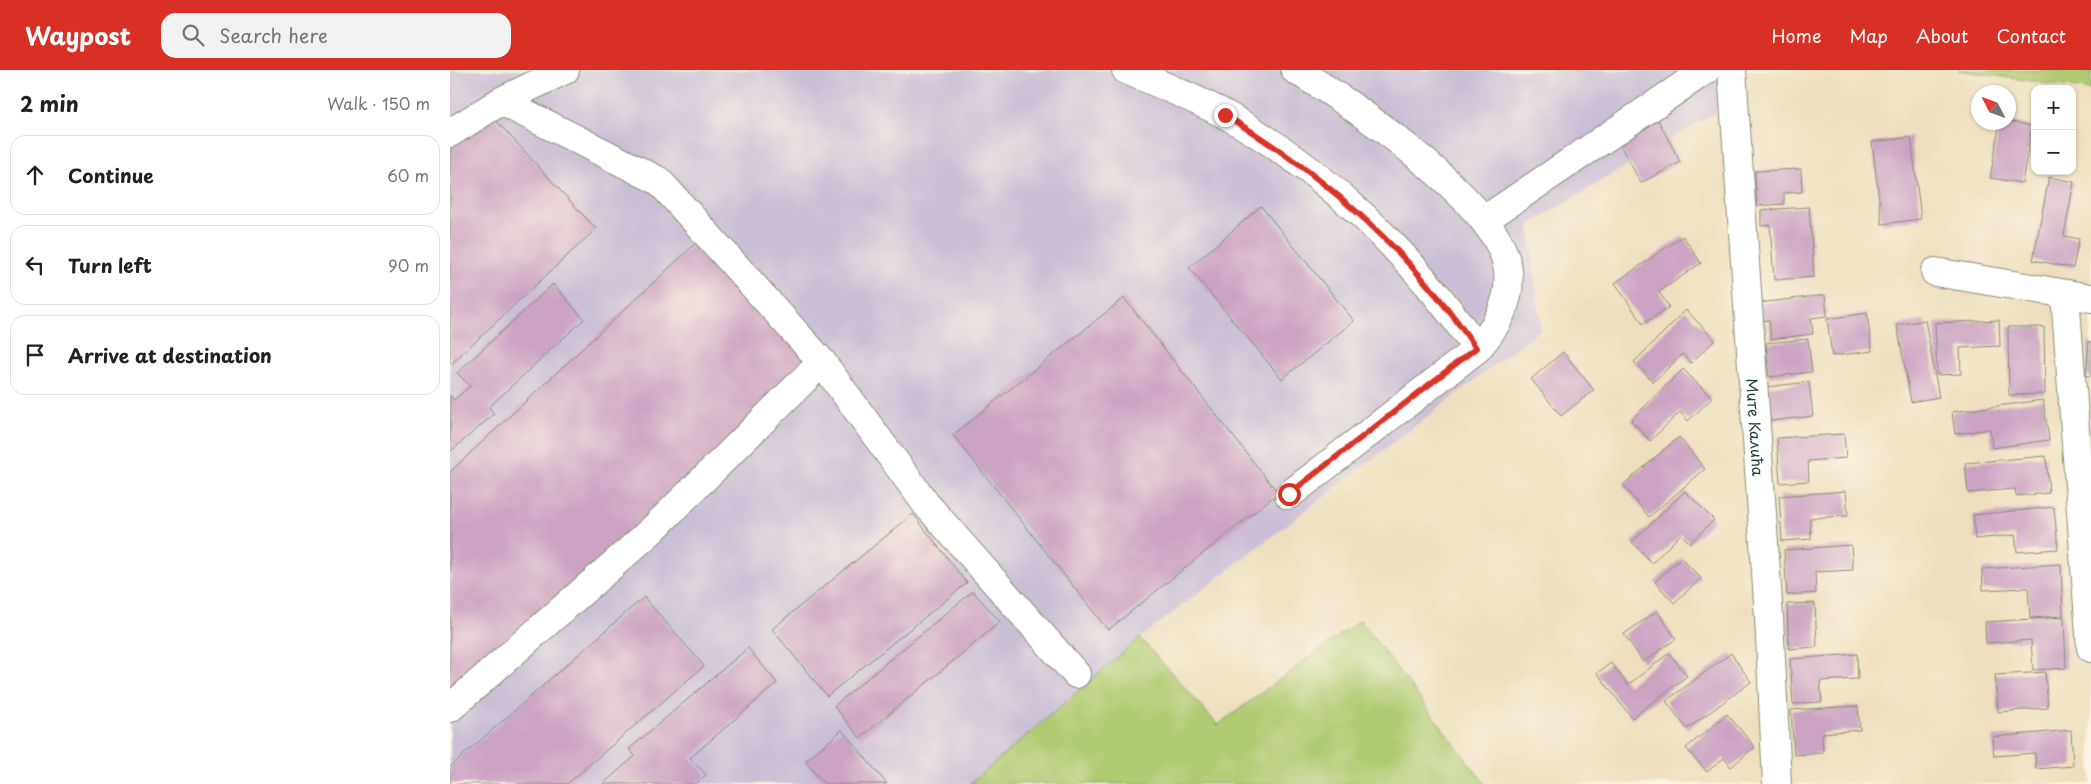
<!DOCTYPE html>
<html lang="en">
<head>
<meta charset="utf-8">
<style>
	:root { --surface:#fff; --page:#f2f2f2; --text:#202124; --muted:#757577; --line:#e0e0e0; --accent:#d93025 }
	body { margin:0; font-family:"Playpen Sans",sans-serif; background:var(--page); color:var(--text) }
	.controls { position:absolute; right:15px; top:15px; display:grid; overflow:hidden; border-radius:10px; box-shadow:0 1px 4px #0004 }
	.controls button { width:45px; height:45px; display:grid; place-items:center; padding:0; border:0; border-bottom:1px solid var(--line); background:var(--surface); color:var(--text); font:25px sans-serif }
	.compass { position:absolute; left:1521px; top:15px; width:45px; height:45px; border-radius:50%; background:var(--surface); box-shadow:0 1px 4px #0004; rotate:312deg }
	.stop { position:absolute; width:15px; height:15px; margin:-11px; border:4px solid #d93025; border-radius:50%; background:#fff }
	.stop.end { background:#d93025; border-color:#fff; box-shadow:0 1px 5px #0008 }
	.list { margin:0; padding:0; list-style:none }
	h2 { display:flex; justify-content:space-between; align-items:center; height:65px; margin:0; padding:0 20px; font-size:21px }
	h2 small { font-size:16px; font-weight:400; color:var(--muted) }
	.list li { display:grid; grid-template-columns:32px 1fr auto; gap:15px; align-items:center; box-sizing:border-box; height:80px; margin:0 10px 10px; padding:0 10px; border:1px solid var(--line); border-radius:15px }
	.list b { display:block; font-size:19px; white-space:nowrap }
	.list em { font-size:16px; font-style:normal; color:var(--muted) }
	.icon { flex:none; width:28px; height:28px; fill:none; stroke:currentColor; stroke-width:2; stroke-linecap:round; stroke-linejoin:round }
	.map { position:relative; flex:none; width:1641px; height:714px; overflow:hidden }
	header { display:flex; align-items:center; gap:30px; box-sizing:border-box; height:70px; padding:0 25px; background:var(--accent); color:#fff }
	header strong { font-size:24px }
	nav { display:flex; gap:28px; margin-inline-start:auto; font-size:18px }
	.search { width:350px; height:45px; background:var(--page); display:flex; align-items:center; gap:12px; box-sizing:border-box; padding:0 18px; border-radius:15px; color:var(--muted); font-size:19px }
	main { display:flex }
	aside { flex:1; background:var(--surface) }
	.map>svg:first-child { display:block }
	.industrial { fill:#cbbfd5 }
	.green { fill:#b0cb71; stroke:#688452 }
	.building { fill:#caa3c2 }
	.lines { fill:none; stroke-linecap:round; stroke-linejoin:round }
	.minor-casing { stroke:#868e78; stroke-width:30 }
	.minor { stroke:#fff; stroke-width:28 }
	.route { stroke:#d93025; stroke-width:6 }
	.labels { text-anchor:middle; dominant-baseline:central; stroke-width:4; stroke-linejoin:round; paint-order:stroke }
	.street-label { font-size:15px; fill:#1f3d34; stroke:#fcf5e5 }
</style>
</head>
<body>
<header>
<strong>Waypost</strong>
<div class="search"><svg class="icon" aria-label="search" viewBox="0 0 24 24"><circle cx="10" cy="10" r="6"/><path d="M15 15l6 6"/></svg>Search here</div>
<nav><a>Home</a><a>Map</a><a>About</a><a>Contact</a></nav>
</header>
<main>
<aside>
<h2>2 min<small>Walk · 150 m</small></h2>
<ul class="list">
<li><svg class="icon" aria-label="ahead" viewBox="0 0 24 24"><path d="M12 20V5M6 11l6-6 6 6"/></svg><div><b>Continue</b></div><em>60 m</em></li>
<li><svg class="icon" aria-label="left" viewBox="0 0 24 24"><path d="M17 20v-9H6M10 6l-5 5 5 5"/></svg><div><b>Turn left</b></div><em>90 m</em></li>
<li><svg class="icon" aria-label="arrive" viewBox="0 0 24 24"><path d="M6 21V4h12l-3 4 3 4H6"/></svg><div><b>Arrive at destination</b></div></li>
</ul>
</aside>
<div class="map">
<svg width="1641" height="714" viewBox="0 0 1641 714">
	<rect width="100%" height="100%" fill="#fcf5e5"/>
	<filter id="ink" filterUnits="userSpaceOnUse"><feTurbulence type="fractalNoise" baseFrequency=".02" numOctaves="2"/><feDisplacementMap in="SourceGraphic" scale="10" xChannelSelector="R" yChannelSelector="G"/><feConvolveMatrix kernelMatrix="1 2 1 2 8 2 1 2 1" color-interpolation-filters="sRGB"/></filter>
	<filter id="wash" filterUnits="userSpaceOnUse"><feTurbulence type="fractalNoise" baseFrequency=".0096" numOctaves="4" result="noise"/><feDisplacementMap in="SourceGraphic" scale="20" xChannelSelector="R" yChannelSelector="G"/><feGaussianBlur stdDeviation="1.12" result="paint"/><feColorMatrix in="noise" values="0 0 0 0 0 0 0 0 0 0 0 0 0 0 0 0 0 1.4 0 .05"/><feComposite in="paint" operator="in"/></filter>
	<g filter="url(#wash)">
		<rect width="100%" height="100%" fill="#eddfbd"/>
		<polygon class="industrial" points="0,0 1271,0 1272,38 1079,155 1091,259 690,568 520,714 0,714"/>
		<g class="green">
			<polygon points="1508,0 1641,0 1641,20"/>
			<polygon points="910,550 1035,714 520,714 690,568 768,655"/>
		</g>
		<g id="blocks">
			<g class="building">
				<polygon points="40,44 146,159 0,295 0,81"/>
				<polygon points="1205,44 1230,92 1191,113 1165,66"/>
				<polygon points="1558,51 1582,56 1572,113 1540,108 1550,52"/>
				<polygon points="1461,67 1471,149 1432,154 1422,72"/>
				<polygon points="1351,99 1352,122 1334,123 1334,134 1307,136 1305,101"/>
				<polygon points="1599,107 1624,112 1614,166 1629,169 1623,198 1583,190"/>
				<polygon points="811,136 904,251 832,309 739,198"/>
				<polygon points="1359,137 1364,207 1324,210 1320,155 1311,156 1311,140"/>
				<polygon points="1233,166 1251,193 1209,222 1219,237 1193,254 1165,213"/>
				<polygon points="249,170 365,291 119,520 0,626 0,402"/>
				<polygon points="103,214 134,249 39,337 44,344 0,382 0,325 4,330 20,316 7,303"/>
				<polygon points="1375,225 1377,246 1361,248 1363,264 1321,269 1319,250 1310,251 1308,233"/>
				<polygon points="674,228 828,423 658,560 503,365"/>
				<polygon points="1236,240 1265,270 1241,293 1233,284 1203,312 1184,292"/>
				<polygon points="1417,243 1422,281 1382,286 1377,249"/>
				<polygon points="1475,250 1489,327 1461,332 1447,255"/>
				<polygon points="1549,250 1550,276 1510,278 1511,304 1487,305 1485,253"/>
				<polygon points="1558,257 1594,257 1595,324 1559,325"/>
				<polygon points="1358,269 1362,302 1319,307 1316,273"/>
				<polygon points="1639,271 1641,272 1641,306 1636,306"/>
				<polygon points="1113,282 1144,320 1111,346 1081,309"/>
				<polygon points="1233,299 1262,328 1238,351 1230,342 1200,371 1181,350"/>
				<polygon points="1359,312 1363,346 1320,351 1316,317"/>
				<polygon points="1593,330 1599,370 1542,378 1540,359 1505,364 1502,342"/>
				<polygon points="1394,364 1396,388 1358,391 1359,411 1330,413 1327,368"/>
				<polygon points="1229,367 1255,399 1199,447 1173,415"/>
				<polygon points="1596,386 1599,423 1566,426 1565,419 1518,423 1515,393"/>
				<polygon points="1235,421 1264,450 1240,473 1231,464 1202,493 1182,472"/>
				<polygon points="1396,421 1398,446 1360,448 1361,469 1332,471 1329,426"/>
				<polygon points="1604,437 1608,479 1567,482 1565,465 1525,469 1523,445"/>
				<polygon points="463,444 517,513 377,626 322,559"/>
				<polygon points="1401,475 1403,500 1365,502 1366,523 1337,525 1334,480"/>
				<polygon points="1231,488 1251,508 1224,533 1205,512"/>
				<polygon points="1611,494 1613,546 1580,548 1578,518 1533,520 1532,499"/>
				<polygon points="523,521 550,552 410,668 384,636"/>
				<polygon points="194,527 254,596 117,714 0,714 0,697"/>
				<polygon points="1365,533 1367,577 1339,579 1337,534"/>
				<polygon points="1207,541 1226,569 1193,592 1174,564"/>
				<polygon points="1614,547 1616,598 1583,600 1581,570 1536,573 1535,552"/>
				<polygon points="298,578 327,613 240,688 256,705 245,714 153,714 185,686 179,679"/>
				<polygon points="1219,583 1237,606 1182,648 1147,603 1161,593 1178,615"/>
				<polygon points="1281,583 1301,612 1237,659 1216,631"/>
				<polygon points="1407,584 1408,609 1370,611 1372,632 1343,634 1340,589"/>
				<polygon points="1595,602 1598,638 1548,642 1545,605"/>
				<polygon points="1408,636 1410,660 1372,663 1373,683 1344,685 1341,640"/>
				<polygon points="1277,644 1305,677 1281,697 1274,688 1257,702 1236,678"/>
				<polygon points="392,660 437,714 374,714 355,691"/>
				<polygon points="1621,660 1623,696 1586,699 1585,683 1544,686 1542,667"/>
			</g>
		</g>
	</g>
	<g filter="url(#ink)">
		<use href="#blocks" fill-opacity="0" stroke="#868e78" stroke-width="1"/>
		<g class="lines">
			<g class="minor-casing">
				<g id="minor">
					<path d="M676,0C710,14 744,28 776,45C876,101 962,184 1027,279"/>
					<path id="s1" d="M1282,0L1319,547L1327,714"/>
					<polyline points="51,31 209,111 372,292 476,434 626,604"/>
					<polyline points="0,63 51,31 115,0"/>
					<polyline points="1034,150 1256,0"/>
					<polyline points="1485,202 1641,228"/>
					<polyline points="1615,224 1641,578"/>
					<path d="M839,425L1027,279C1051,252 1068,219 1053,182C1029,122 902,33 845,0"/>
					<polyline points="0,638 200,462 372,292"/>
				</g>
			</g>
			<use href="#minor" class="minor"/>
		</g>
	</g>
	<g class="lines" filter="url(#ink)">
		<path class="route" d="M775,45C876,106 960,181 1026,278L839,424"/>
	</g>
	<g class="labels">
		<g class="street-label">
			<text stroke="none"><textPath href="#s1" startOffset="358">Мите Калића</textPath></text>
		</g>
	</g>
</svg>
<div class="controls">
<button>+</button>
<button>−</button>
</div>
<svg class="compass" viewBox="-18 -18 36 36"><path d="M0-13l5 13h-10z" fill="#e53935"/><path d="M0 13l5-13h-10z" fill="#757577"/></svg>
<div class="stop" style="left:839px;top:424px"></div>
<div class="stop end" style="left:775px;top:45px"></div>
</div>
</main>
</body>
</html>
